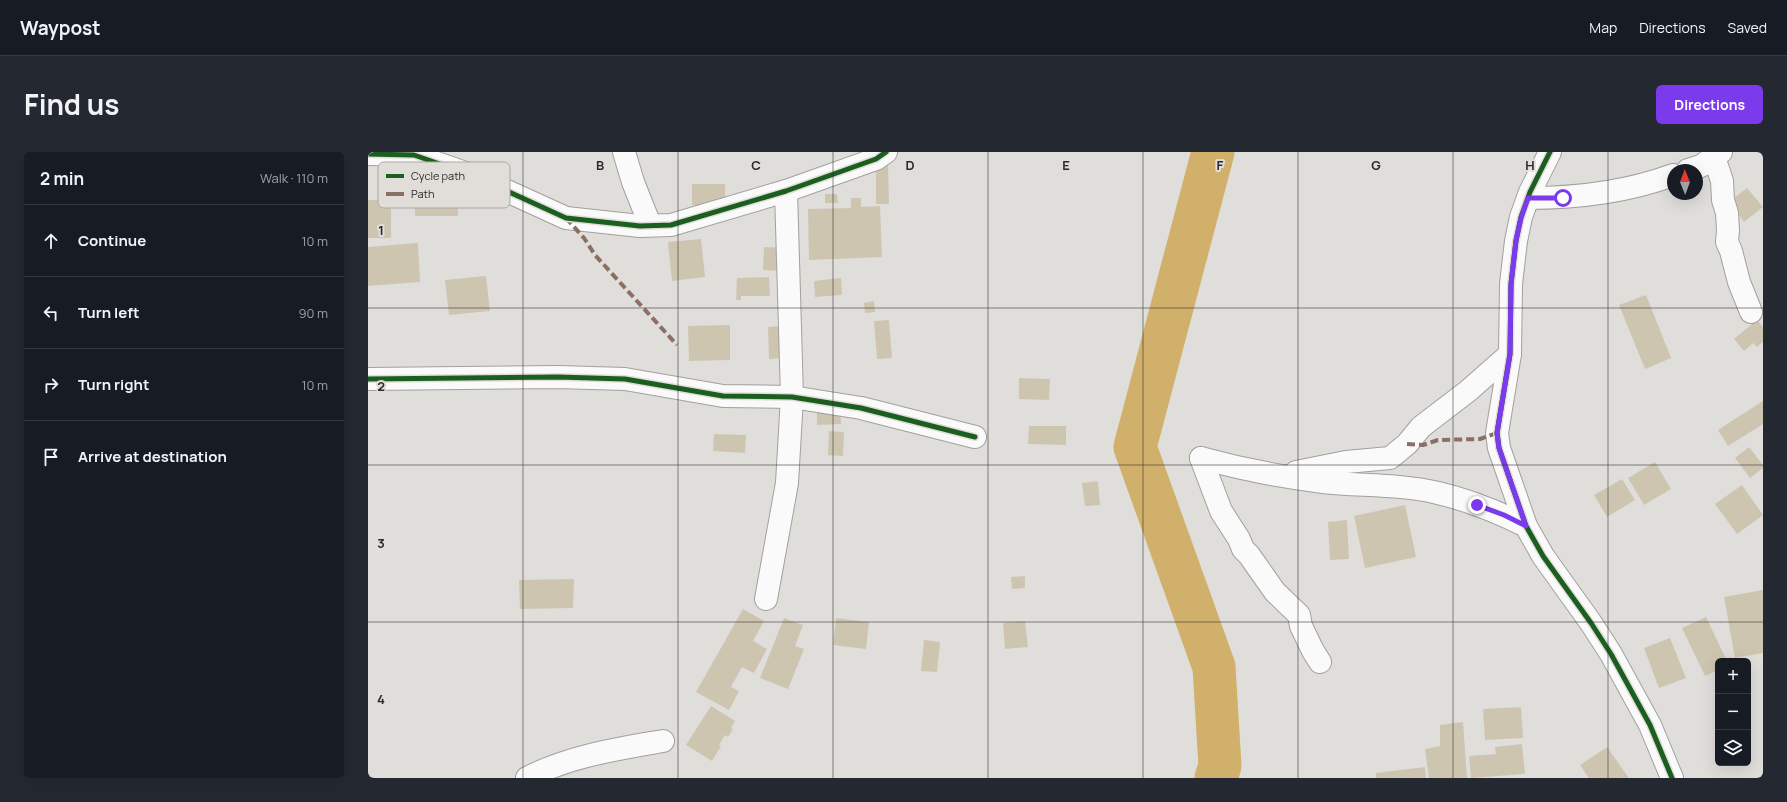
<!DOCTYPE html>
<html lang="en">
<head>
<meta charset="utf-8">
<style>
	:root { --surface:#171b24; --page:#242831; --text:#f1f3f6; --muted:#9ea1a6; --line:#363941; --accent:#7c3aed }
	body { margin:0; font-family:Manrope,sans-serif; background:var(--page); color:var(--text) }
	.controls { position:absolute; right:12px; bottom:12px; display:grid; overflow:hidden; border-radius:6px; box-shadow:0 4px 16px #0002 }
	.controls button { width:36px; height:36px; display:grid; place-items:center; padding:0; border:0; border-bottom:1px solid var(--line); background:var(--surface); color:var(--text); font:20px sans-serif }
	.compass { position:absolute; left:1299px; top:12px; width:36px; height:36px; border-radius:50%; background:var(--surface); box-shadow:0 4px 16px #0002; rotate:359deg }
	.stop { position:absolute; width:12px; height:12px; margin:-9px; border:3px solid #7c3aed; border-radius:50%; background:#fff }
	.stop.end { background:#7c3aed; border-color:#fff; box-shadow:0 1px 4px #0008 }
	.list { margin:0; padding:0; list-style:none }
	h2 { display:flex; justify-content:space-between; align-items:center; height:52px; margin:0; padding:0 16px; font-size:17px }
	h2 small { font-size:13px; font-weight:400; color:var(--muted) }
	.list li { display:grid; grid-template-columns:26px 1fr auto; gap:12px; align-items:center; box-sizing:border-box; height:72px; padding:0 16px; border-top:1px solid var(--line) }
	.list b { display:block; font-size:15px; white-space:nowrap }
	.list em { font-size:13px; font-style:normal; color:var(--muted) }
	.icon { flex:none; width:22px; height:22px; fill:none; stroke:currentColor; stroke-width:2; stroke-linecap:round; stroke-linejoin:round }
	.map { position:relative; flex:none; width:1395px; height:626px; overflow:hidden; border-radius:6px }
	header { display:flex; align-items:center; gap:24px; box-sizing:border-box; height:56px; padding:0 20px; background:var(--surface); border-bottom:1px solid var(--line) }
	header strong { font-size:19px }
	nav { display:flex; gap:22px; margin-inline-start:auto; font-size:14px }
	.intro { display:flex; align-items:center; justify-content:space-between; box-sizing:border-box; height:96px; padding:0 24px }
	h1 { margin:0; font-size:28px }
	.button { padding:10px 18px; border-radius:6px; background:var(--accent); color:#fff; font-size:14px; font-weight:700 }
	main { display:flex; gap:24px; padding:0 24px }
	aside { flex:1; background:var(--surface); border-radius:6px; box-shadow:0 4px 16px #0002 }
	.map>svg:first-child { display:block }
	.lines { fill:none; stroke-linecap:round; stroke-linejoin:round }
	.river { stroke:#d0b06b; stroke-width:43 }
	.building { fill:#cec5b1 }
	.minor-casing { stroke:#a2a09e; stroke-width:24 }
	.minor { stroke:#fafafa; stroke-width:22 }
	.quiet { stroke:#8d6e63; stroke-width:4; stroke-dasharray:8 4; stroke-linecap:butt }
	.cycleway-casing { stroke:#e1deda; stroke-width:8 }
	.cycleway { stroke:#1b5e20; stroke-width:5 }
	.route { stroke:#7c3aed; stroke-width:5 }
	.grid { fill:none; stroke:#2b2a29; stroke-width:1; stroke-opacity:0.55 }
	.key { fill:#e1deda; stroke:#aaa8a5; stroke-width:1 }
	.key-label { font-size:11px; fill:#2b2a29 }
	.grid-label { font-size:13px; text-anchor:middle; font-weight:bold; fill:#2b2a29; stroke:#e1deda; stroke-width:4; stroke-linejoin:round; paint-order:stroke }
</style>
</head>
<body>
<header>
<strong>Waypost</strong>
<nav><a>Map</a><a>Directions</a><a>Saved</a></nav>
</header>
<div class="intro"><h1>Find us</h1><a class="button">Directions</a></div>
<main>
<aside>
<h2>2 min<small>Walk · 110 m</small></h2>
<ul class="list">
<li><svg class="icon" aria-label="ahead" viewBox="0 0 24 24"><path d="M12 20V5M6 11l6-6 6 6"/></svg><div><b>Continue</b></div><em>10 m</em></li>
<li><svg class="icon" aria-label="left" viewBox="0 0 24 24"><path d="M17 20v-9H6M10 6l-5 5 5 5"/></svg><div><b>Turn left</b></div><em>90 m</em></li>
<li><svg class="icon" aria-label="right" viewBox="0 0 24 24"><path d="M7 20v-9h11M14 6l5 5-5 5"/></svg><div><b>Turn right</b></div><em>10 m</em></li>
<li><svg class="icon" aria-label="arrive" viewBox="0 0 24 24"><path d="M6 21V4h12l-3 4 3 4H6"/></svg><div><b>Arrive at destination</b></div></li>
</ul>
</aside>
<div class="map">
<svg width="1395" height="626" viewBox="0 0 1395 626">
	<rect width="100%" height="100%" fill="#e0dedb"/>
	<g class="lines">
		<polyline class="river" points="845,0 767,295 846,515 852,614 848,626"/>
	</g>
	<g class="building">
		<polygon points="520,13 521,52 508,52 508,14"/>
		<rect x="47" y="23" width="43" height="41"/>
		<rect x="324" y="32" width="33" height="21"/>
		<polygon points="1379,36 1395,55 1376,70 1361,50"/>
		<polygon points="457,42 469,42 470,51 457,51"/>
		<polygon points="483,46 493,46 493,55 512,54 514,105 441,108 440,57 483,56"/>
		<rect x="0" y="48" width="23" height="38"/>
		<polygon points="333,87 337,125 304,129 300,90"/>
		<polygon points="50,91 52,130 0,134 0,95"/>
		<polygon points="396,95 417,96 417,119 395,118"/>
		<polygon points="118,124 122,159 81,163 77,128"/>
		<polygon points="401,125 402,144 373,144 373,148 368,148 369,126"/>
		<polygon points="473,126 474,143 447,145 446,129"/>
		<polygon points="1278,143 1303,206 1277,217 1251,153"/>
		<polygon points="506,149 507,160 497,161 496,151"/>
		<polygon points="521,168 524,206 509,207 506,169"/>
		<polygon points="1389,168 1395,175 1395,190 1389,195 1385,191 1376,199 1366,187"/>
		<polygon points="362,173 362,208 321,209 320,174"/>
		<polygon points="414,174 416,206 401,207 400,175"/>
		<polygon points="651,226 682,227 681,248 651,247"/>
		<polygon points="1395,249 1395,272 1360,294 1350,278"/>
		<polygon points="472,257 473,272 449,273 449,258"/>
		<polygon points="661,274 698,274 698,293 660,292"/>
		<polygon points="461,279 476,280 475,304 460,303"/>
		<polygon points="346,282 378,283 377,301 345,299"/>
		<polygon points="1381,295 1395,313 1395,316 1382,326 1367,306"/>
		<polygon points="1287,310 1303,337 1276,353 1260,326"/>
		<polygon points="1254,327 1267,348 1239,365 1226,343"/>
		<polygon points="730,329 732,353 717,354 714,331"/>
		<polygon points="1374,333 1395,363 1369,382 1347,352"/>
		<polygon points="1037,353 1048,405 997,416 986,364"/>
		<polygon points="979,368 981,407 962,408 960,370"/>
		<polygon points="657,424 657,436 644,437 643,425"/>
		<polygon points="206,427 205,456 152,457 151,428"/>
		<polygon points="1395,438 1395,501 1367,506 1356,445"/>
		<polygon points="375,457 396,469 385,489 399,497 386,521 374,515 363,535 371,539 361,558 328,540"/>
		<polygon points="1338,465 1359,509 1350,509 1350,518 1337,524 1314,476"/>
		<polygon points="416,466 435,473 427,494 436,497 420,537 392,526"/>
		<polygon points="468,466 501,470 498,497 465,493"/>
		<polygon points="657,469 660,495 637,497 635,471"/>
		<polygon points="1302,486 1318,526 1291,536 1276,496"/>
		<polygon points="556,488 572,490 569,520 553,519"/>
		<polygon points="343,554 367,569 363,576 365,577 360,585 357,583 351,593 353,594 344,609 318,593"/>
		<polygon points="1153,555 1155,586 1117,588 1115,557"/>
		<polygon points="1095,570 1099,626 1061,626 1057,597 1072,594 1072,573"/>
		<polygon points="1154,592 1157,622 1103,626 1101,604 1128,602 1127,595"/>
		<polygon points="1239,595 1261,626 1221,626 1212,613"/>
		<polygon points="1057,615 1058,626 1008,626 1008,621"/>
	</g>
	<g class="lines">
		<g class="minor-casing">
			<g id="minor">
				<polyline points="256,0 265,30 282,73"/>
				<polyline points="1182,0 1162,40 1153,65 1148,89 1143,132 1142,202 1129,281 1131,296 1158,374 1175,404 1223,471 1243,502 1282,573 1304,626"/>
				<polyline points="0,2 46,3 106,24 198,66 272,74 303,73 418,39 508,7 518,0"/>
				<polyline points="1346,5 1354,29 1355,48 1359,61 1360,78 1359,90 1363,99 1371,130 1383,160"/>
				<polyline points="1320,18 1333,14 1353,0"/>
				<path d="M1160,46C1209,46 1259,40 1305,23"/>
				<polyline points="0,227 190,225 257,227 355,244 424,245 493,256 607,285"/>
				<path d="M833,306C873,317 914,325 955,330C993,334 1033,332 1070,341C1100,348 1130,360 1158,374"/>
				<polyline points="833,306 853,359 871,387 875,397 881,403 907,440 931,463 933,474 945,499 952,510"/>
				<polyline points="928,320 978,310 1022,306 1039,292 1053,275 1100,239 1142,202"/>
				<polyline points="398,447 419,331 424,245 418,39"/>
				<path d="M159,626C202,604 249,597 295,589"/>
			</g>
		</g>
		<use href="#minor" class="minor"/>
		<g class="quiet">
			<polyline points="198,66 216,86 227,103 309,193"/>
			<polyline points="1039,292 1055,293 1070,288 1112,287 1129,281"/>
		</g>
		<g class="cycleway-casing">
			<g id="cycleway">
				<polyline points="1182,0 1162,40 1153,65 1148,89 1143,132 1142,202 1129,281 1131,296 1158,374 1175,404 1223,471 1243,502 1282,573 1304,626"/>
				<polyline points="0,2 46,3 106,24 198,66 272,74 303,73 418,39 508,7 518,0"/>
				<polyline points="0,227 190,225 257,227 355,244 424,245 493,256 607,285"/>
			</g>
		</g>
		<use href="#cycleway" class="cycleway"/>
	</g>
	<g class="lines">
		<polyline class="route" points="1109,353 1136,363 1158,374 1131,296 1129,281 1142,202 1143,132 1148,88 1153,66 1160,46 1195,46"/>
	</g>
	<path class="grid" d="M155,0V626M310,0V626M465,0V626M620,0V626M775,0V626M930,0V626M1085,0V626M1240,0V626M0,156H1395M0,313H1395M0,470H1395"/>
	<rect x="10" y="10" width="132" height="46" rx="6" class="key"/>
	<rect x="18" y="22" width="18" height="4" fill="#1b5e20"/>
	<rect x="18" y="40" width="18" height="4" fill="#8d6e63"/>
	<g class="key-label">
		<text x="43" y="28">Cycle path</text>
		<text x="43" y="46">Path</text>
	</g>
	<g class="grid-label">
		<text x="232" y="18">B</text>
		<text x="388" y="18">C</text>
		<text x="542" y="18">D</text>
		<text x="698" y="18">E</text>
		<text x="852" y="18">F</text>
		<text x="1008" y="18">G</text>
		<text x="1162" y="18">H</text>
		<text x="13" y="83">1</text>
		<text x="13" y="239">2</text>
		<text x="13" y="396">3</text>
		<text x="13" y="552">4</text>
	</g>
</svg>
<div class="controls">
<button>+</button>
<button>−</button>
<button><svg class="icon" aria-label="layers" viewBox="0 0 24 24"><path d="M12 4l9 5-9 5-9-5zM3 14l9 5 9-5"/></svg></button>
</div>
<svg class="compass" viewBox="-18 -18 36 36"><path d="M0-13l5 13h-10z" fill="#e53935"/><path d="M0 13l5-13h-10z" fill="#9ea1a6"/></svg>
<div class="stop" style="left:1195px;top:46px"></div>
<div class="stop end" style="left:1109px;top:353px"></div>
</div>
</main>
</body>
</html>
